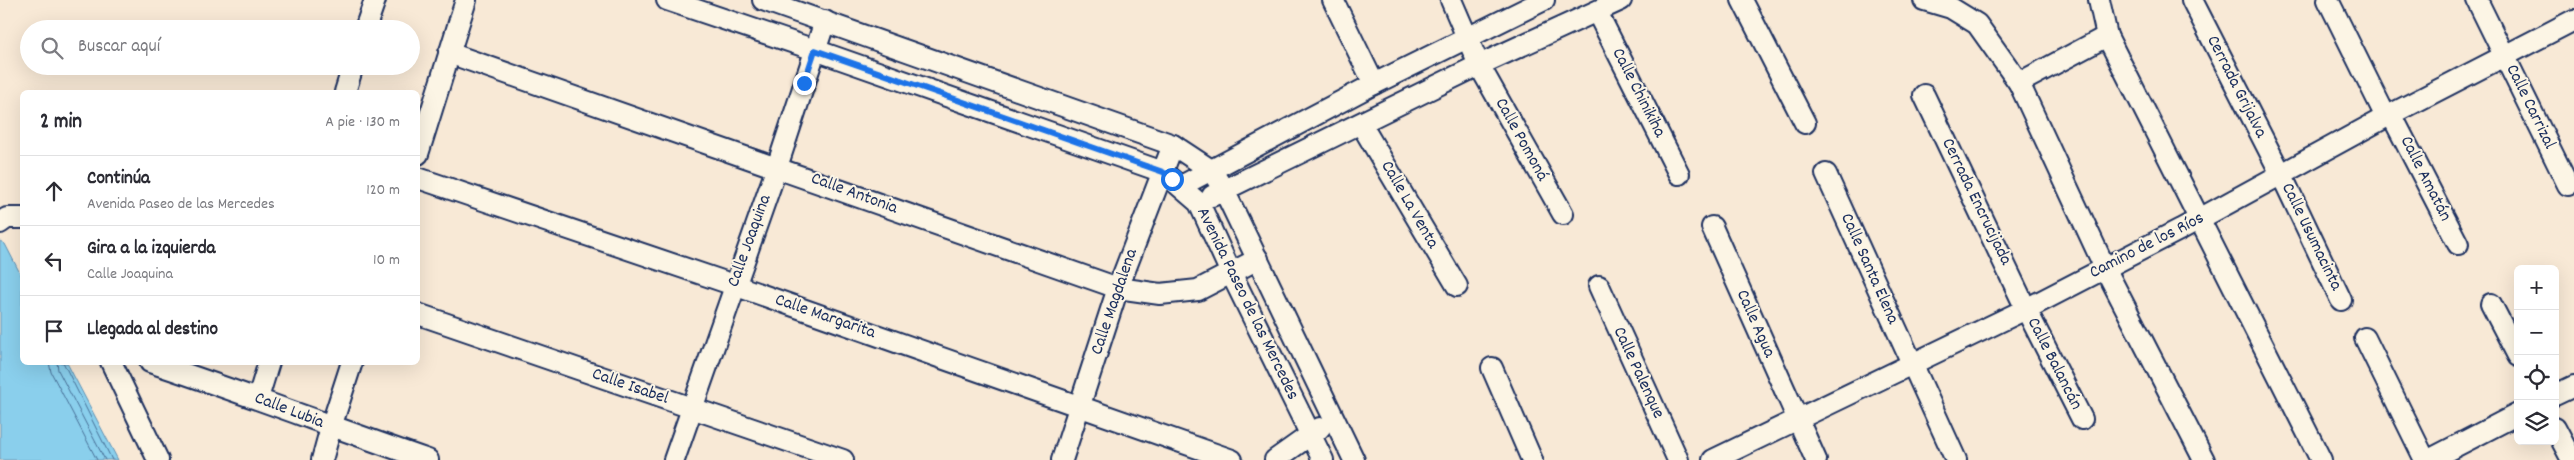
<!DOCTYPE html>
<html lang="es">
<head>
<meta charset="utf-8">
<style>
	:root { --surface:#fff; --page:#f2f2f3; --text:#2b2b33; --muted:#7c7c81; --line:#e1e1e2 }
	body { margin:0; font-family:Dekko,sans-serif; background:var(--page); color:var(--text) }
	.controls { position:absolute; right:15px; bottom:15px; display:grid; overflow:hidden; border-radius:8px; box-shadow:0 5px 20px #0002 }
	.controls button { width:45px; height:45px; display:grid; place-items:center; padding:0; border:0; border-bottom:1px solid var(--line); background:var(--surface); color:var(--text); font:25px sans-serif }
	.stop { position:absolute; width:15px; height:15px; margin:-11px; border:4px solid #1a73e8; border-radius:50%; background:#fff }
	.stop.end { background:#1a73e8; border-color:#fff; box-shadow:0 1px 5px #0008 }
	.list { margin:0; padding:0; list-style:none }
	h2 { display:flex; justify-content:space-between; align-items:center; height:65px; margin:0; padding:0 20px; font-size:21px }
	h2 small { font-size:16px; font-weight:400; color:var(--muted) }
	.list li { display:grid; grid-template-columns:32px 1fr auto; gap:15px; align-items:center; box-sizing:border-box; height:70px; padding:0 20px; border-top:1px solid var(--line) }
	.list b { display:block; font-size:19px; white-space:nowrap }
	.list p { margin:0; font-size:16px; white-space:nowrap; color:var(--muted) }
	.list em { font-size:16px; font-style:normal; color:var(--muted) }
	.icon { flex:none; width:28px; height:28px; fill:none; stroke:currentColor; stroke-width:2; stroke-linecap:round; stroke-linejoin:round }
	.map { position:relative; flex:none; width:2574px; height:460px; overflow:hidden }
	.search { position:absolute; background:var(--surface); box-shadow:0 5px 20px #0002; left:20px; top:20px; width:400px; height:55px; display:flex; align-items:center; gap:12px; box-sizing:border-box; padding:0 18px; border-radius:28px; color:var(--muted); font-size:19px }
	.panel { position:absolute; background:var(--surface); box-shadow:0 5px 20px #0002; left:20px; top:90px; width:400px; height:275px; border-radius:8px }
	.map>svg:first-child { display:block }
	.water { fill:#8acfec; stroke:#5e8fb3 }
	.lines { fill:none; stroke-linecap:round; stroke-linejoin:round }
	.shore { stroke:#476f97; stroke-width:1 }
	.minor-casing { stroke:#1b2f5e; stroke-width:24 }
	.minor { stroke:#fcf5e5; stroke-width:20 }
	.route { stroke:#1a73e8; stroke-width:6 }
	.labels { text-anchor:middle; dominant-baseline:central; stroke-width:4; stroke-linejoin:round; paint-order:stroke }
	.street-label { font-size:18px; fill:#1b2f5e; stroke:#fcf5e5 }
</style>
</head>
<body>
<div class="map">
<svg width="2574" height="460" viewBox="0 0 2574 460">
	<rect width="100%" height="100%" fill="#f8e9d6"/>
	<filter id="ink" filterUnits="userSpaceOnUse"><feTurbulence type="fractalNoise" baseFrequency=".02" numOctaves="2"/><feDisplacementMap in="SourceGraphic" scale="10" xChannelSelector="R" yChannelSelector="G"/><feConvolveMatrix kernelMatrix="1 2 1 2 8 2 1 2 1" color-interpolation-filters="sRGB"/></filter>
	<g filter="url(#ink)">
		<polygon class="water" points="0,241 5,244 22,277 22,362 67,363 118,460 0,460"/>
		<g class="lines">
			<g class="shore">
				<polyline points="49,362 51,372 97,460"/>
				<polyline points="57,362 58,370 105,460"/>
				<polyline points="63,362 112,460"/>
			</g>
			<g class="minor-casing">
				<g id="minor">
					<polyline points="667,0 815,50 1163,172 1199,203 1231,273 1323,460"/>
					<polyline points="763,0 1173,145 1211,170 1224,190 1354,460"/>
					<polyline points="1333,0 1374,84"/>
					<polyline points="1451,0 1479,65 1563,214"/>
					<polyline points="1742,0 1805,123"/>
					<polyline points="1924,0 1951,8 1977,24 2019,83 2105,268 2204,460"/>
					<polyline points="2099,0 2107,36 2321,460"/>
					<polyline points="2192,0 2281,174 2341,300"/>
					<polyline points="2328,0 2386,117"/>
					<polyline points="2477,0 2568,185"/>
					<polyline points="1597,12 1679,174"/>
					<polyline points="365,29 375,0"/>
					<polyline points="449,53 1118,288 1160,294 1198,290 1258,259"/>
					<polyline points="2019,83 2107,36"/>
					<polyline points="345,92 353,66"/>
					<polyline points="1924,95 2026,309 2082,419"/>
					<polyline points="2391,114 2458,244"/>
					<polyline points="1361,124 1457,286"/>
					<polyline points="418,154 466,0"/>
					<polyline points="1826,174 1956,460"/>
					<polyline points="418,178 734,285 1232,460"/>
					<polyline points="1181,186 1374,84 1544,0"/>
					<polyline points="1212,196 1479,65 1621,0"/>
					<polyline points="0,223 7,218 22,218"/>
					<polyline points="1712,227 1816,460"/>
					<polyline points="1599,286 1678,460"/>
					<polyline points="2491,304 2518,356"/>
					<polyline points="418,314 843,460"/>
					<polyline points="2365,338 2425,460"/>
					<polyline points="111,362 158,460"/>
					<path d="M150,362C244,393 335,428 428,460"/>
					<polyline points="1492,368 1532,460"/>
					<polyline points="2555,395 2574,386"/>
					<polyline points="258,398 269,362"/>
					<polyline points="2555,428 2572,460"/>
					<polyline points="322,460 331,427 352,362"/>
					<polyline points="674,460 777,167 825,21"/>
					<polyline points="1062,460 1118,288 1173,145"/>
					<polyline points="1275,460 1320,428"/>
					<polyline points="1713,460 2026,309 2181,229 2386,117 2574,20"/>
					<polyline points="2429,460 2518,414"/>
				</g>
			</g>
			<use href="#minor" class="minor"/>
		</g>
	</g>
	<g class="lines" filter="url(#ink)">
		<polyline class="route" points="804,83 815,50 1163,172 1172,179"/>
	</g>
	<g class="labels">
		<g class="street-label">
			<text transform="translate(2236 87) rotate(63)">Cerrada Grijalva</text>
			<text transform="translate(1638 93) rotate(63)">Calle Chinikiha</text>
			<text transform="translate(2530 107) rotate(64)">Calle Carrizal</text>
			<text transform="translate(1521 140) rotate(61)">Calle Pomoná</text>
			<text transform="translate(2425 179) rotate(63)">Calle Amatán</text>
			<text transform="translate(854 194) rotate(20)">Calle Antonia</text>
			<text transform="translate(1976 202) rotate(64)">Cerrada Encrucijada</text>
			<text transform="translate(1409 205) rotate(60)">Calle La Venta</text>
			<text transform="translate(2311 237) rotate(64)">Calle Usumacinta</text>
			<text transform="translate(750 241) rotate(-70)">Calle Joaquina</text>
			<text transform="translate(2147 246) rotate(-27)">Camino de los Ríos</text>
			<text transform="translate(1869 269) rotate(66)">Calle Santa Elena</text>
			<text transform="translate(1115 302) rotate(-71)">Calle Magdalena</text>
			<text transform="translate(1247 304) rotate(64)">Avenida Paseo de las Mercedes</text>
			<text transform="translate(825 317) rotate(19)">Calle Margarita</text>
			<text transform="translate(1755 324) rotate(66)">Calle Agua</text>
			<text transform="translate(2054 364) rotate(63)">Calle Balancán</text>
			<text transform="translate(1638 373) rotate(65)">Calle Palenque</text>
			<text transform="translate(630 387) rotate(19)">Calle Isabel</text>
			<text transform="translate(289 411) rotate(21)">Calle Lubia</text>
		</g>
	</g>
</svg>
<div class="controls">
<button>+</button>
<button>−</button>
<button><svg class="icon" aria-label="locate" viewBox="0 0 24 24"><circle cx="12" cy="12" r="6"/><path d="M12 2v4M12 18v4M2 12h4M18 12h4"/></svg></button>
<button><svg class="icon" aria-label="layers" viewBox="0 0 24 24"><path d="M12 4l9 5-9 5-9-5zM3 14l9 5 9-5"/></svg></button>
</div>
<div class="stop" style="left:1172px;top:179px"></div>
<div class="stop end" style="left:804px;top:83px"></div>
<div class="search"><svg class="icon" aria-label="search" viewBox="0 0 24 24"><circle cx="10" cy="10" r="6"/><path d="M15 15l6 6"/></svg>Buscar aquí</div>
<section class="panel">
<h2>2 min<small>A pie · 130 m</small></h2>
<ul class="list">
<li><svg class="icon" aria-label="ahead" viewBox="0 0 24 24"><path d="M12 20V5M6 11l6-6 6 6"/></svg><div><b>Continúa</b><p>Avenida Paseo de las Mercedes</p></div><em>120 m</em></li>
<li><svg class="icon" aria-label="left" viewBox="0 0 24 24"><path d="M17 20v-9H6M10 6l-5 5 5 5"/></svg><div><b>Gira a la izquierda</b><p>Calle Joaquina</p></div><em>10 m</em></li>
<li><svg class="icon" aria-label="arrive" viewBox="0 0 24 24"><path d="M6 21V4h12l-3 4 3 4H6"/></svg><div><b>Llegada al destino</b></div></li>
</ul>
</section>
</div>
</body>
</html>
